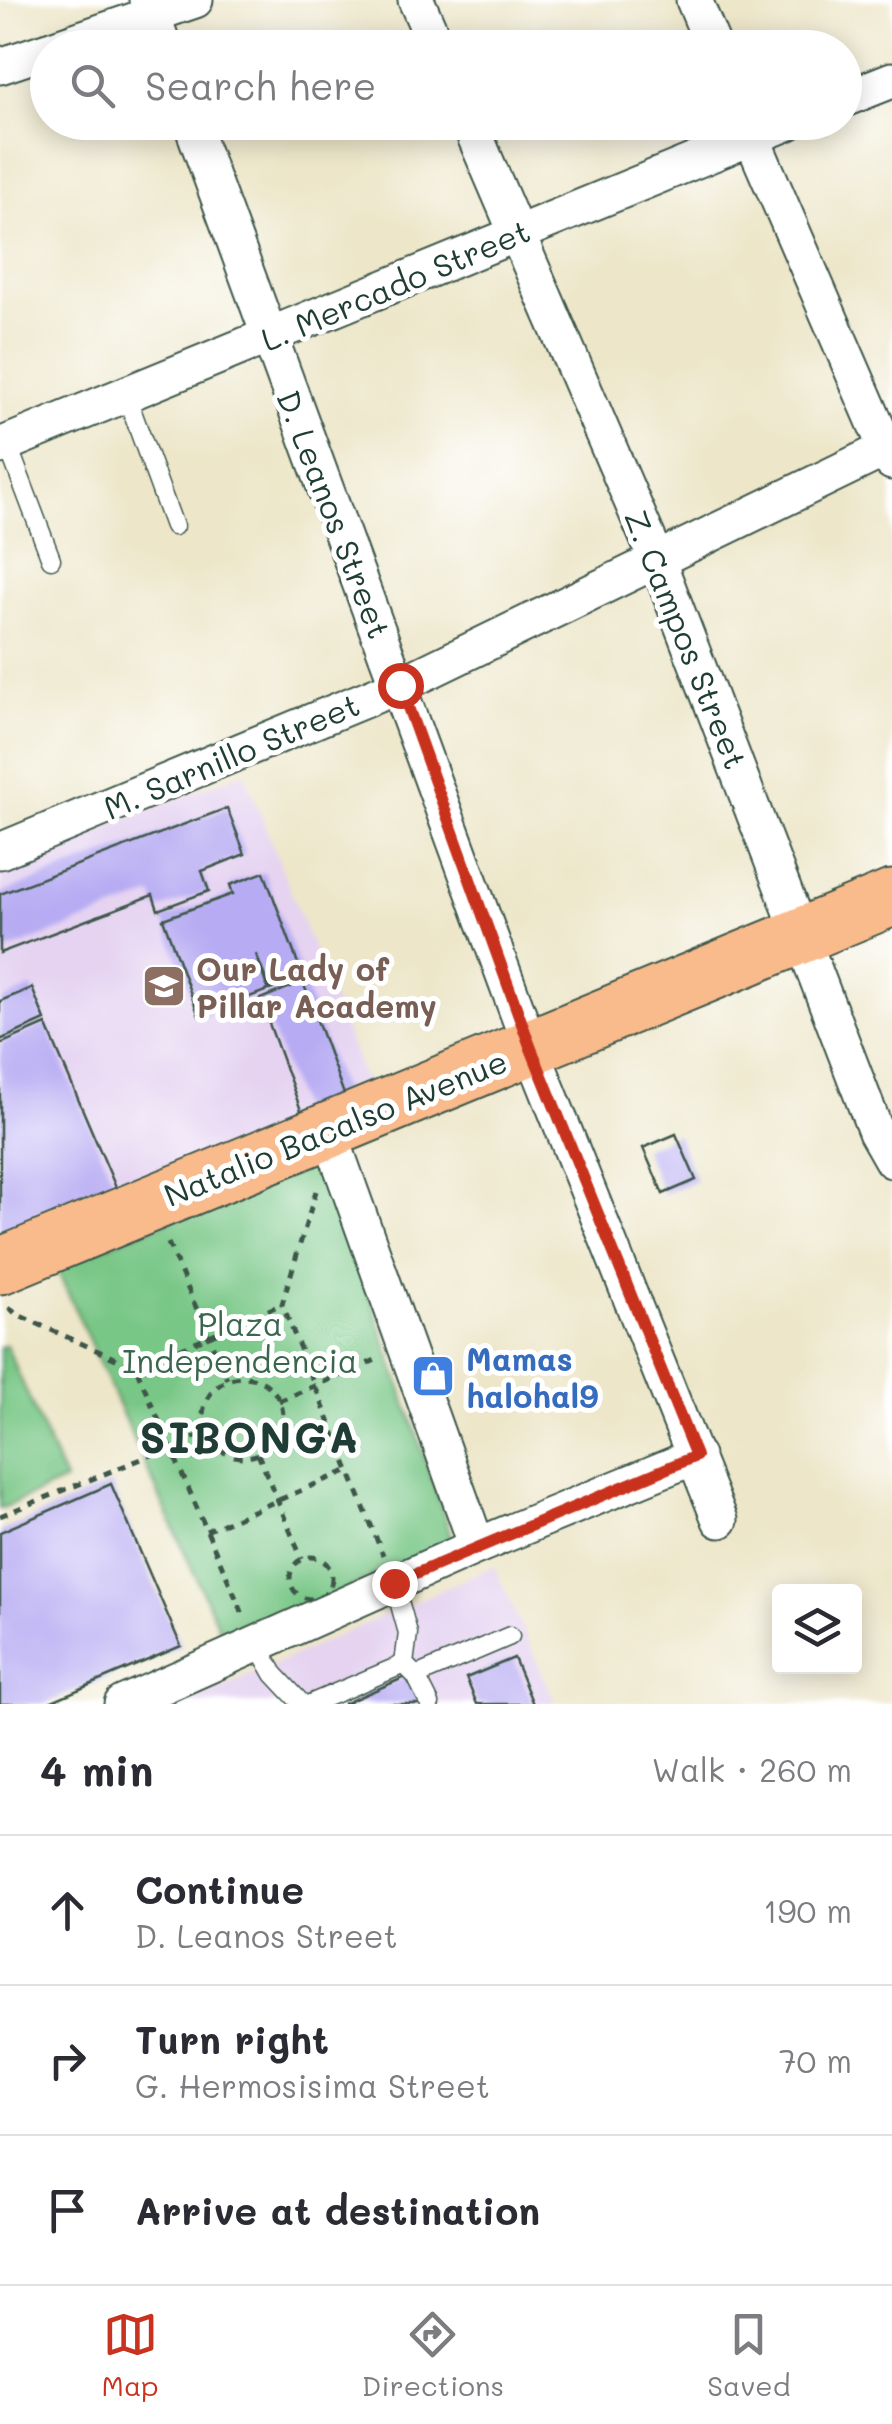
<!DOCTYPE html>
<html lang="en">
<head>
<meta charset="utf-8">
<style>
	:root { --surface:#fff; --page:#f2f2f3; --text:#2b2b33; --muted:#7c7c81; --line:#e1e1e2; --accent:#c8321e }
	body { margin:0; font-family:Mali,sans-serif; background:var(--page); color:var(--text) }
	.controls { position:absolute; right:30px; bottom:30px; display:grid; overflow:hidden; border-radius:10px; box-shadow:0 5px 25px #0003 }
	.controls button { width:90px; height:90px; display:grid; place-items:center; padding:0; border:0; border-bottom:2px solid var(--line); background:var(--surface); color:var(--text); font:50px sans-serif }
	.stop { position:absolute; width:30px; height:30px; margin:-22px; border:8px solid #c8321e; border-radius:50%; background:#fff }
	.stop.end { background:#c8321e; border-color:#fff; box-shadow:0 2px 10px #0008 }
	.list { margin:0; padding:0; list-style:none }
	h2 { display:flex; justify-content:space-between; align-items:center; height:130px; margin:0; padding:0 40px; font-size:42px }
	h2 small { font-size:32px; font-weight:400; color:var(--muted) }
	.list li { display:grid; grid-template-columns:65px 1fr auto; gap:30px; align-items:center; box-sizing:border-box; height:150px; padding:0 40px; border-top:2px solid var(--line) }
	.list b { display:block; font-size:38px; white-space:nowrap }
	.list p { margin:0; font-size:32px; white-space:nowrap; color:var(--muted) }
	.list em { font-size:32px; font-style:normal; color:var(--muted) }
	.icon { flex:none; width:55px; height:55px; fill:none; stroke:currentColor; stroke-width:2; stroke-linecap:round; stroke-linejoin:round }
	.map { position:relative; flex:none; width:892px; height:1704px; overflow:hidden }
	.search { position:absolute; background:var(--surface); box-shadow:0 5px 25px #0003; left:30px; right:30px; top:30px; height:110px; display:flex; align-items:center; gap:25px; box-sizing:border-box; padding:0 35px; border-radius:55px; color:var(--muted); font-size:38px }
	.sheet { height:580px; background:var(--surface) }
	nav { display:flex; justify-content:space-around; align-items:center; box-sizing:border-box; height:140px; border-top:2px solid var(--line); background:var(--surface); font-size:28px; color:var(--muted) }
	nav a { display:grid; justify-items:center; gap:5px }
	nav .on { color:var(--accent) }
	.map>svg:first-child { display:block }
	.built { fill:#e5d3f1 }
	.green { fill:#79c787; stroke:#4c825e; stroke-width:2.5 }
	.building { fill:#b7acf3 }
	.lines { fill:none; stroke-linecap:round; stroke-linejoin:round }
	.lane-casing { stroke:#3e564a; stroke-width:21 }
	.street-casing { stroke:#3e564a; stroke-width:39 }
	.highway-casing { stroke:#3e564a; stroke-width:59 }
	.path { stroke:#3e564a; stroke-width:5; stroke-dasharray:8 8; stroke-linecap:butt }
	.lane { stroke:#fff; stroke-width:18 }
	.street { stroke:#fff; stroke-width:35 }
	.highway { stroke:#fabb8c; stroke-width:55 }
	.route { stroke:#c8321e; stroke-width:12 }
	.labels { text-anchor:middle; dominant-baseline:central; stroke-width:10; stroke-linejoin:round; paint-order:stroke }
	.street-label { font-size:32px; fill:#1f3d34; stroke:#fff }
	.education-label { font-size:32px; font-weight:bold; fill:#785e54; stroke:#fff; text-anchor:start }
	.park-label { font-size:32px; fill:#3a664d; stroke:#fff }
	.shop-label { font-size:32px; font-weight:bold; fill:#366cbe; stroke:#fff; text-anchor:start }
	.district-label { font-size:42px; font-weight:bold; letter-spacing:2.5px; fill:#1f3d34; stroke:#fff }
</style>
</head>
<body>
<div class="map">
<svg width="892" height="1704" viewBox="0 0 892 1704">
	<rect width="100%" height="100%" fill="#fff"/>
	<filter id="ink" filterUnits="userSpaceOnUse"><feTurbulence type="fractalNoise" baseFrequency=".01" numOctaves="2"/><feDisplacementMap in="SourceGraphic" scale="20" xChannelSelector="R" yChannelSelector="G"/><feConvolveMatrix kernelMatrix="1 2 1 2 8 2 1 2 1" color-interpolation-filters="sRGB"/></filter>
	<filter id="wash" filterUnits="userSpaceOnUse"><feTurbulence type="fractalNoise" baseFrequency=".0048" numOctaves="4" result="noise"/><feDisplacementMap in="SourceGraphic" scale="40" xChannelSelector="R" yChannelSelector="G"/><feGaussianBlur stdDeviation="2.25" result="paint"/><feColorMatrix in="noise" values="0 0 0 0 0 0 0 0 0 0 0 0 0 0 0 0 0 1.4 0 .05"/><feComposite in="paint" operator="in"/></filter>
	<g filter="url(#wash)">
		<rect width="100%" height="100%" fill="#ede6c9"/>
		<g class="built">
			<polygon points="244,772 373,1102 0,1251 0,869"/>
			<polygon points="494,1566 556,1704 186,1704"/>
		</g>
		<g class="green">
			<polygon points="323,1157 452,1539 227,1646 56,1267"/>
			<polygon points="6,1345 65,1481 0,1509 0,1348"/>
		</g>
		<g id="blocks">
			<g class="building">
				<polygon points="227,808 245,854 202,871 209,891 158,910 153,895 0,953 0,894"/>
				<polygon points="264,872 303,977 270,990 256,954 268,990 199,1016 163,919 233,894 230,885"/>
				<polygon points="303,982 345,1097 302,1113 260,999"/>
				<polygon points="32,988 45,1020 0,1040 0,1001"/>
				<polygon points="46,1024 117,1190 0,1241 0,1044"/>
				<polygon points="676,1134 696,1180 663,1194 643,1148"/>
				<polygon points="111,1484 181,1646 45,1704 0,1704 0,1532"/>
				<polygon points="514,1658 533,1704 477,1704 466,1678"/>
				<polygon points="408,1676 421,1704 343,1704"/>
			</g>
		</g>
	</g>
	<g filter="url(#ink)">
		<use href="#blocks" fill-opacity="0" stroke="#3e564a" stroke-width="2.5"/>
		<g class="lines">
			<g class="lane-casing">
				<g id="lane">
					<polyline points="126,395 174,526"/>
					<polyline points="7,443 51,559"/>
					<polyline points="257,1644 274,1674 302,1704"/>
					<polyline points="408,1668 416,1676 430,1704"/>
					<polyline points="416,1676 510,1636"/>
					<polyline points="310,1704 404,1664 408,1633 394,1583"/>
				</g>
			</g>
			<g class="street-casing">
				<g id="street">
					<polyline points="147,0 164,48"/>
					<polyline points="416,0 437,48"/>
					<polyline points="694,0 714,48"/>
					<polyline points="54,48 195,0"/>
					<polyline points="0,66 48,50"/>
					<polyline points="844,99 892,80"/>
					<polyline points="191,122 530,1046 720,1520"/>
					<polyline points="469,122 658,562 876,1132 892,1160"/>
					<polyline points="745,122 892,462"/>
					<polyline points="0,446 789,122"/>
					<polyline points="0,851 400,685 892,446"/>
					<polyline points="328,1129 477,1546"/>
					<polyline points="122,1704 477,1546 696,1456"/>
				</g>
			</g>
			<g class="highway-casing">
				<polyline id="highway" points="0,1266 892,898"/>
			</g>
			<g class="path">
				<polyline points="316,1191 282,1304 383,1555"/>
				<polyline points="168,1243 227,1379"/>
				<polyline points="9,1307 16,1314 136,1368 243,1614"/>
				<polyline points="136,1368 282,1304"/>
				<circle cx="243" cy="1417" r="40"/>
				<polyline points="279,1401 378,1359"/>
				<polyline points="258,1454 302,1559"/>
				<polyline points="0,1516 206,1433"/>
				<polyline points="206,1531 349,1470"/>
				<circle cx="311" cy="1578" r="21"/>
			</g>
			<use href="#lane" class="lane"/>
			<use href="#street" class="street"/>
			<use href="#highway" class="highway"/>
		</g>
	</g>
	<g class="lines" filter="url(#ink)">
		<polyline class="route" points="394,1583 696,1456 530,1046 400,685"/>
	</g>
	<defs>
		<g id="school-square" transform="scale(2.25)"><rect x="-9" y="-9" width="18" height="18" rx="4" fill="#8d6e63" stroke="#fff"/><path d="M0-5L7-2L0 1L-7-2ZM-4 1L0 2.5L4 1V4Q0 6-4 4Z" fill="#fff"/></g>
		<g id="shop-square" transform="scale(2.25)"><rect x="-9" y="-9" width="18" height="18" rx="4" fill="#3f7fe0" stroke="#fff"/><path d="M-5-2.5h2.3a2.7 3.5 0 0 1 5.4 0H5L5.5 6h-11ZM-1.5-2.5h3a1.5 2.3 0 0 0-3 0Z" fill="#fff"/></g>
	</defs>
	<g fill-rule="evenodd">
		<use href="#school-square" x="164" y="986"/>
		<use href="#shop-square" x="433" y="1376"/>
	</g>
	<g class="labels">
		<g class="street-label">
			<text transform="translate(395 284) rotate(-23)">L. Mercado Street</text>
			<text transform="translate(335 514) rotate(69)">D. Leanos Street</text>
			<text transform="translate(687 639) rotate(68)">Z. Campos Street</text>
			<text transform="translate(231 755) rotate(-23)">M. Sarnillo Street</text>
			<text transform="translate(335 1127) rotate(-22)">Natalio Bacalso Avenue</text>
		</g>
		<g class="education-label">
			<text x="196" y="968">Our Lady of<tspan x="196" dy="37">Pillar Academy</tspan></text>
		</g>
		<g class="park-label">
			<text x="240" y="1323">Plaza<tspan x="240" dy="37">Independencia</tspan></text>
		</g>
		<g class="shop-label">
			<text x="466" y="1358">Mamas<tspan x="466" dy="37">halohal9</tspan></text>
		</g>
		<g class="district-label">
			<text x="250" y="1436">SIBONGA</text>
		</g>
	</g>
</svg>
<div class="controls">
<button><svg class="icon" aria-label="layers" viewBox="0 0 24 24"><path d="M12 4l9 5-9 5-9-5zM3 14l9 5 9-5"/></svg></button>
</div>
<div class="stop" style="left:400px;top:685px"></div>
<div class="stop end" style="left:394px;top:1583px"></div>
<div class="search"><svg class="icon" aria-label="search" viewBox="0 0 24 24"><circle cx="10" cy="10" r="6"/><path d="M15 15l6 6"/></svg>Search here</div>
</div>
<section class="sheet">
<h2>4 min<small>Walk · 260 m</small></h2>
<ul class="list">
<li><svg class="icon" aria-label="ahead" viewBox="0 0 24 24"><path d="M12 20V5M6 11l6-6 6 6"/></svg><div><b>Continue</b><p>D. Leanos Street</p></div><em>190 m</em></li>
<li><svg class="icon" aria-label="right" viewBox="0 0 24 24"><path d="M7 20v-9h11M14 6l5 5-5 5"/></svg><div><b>Turn right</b><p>G. Hermosisima Street</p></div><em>70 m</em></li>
<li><svg class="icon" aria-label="arrive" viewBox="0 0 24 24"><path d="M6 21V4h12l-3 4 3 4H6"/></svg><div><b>Arrive at destination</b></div></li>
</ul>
</section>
<nav>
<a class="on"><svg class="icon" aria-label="map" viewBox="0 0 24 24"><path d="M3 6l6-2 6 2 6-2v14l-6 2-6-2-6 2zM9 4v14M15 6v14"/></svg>Map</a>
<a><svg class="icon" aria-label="directions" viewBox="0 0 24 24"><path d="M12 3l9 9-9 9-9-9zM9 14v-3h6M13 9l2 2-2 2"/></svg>Directions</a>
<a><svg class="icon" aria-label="saved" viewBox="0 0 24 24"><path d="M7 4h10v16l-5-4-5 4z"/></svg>Saved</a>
</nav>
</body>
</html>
